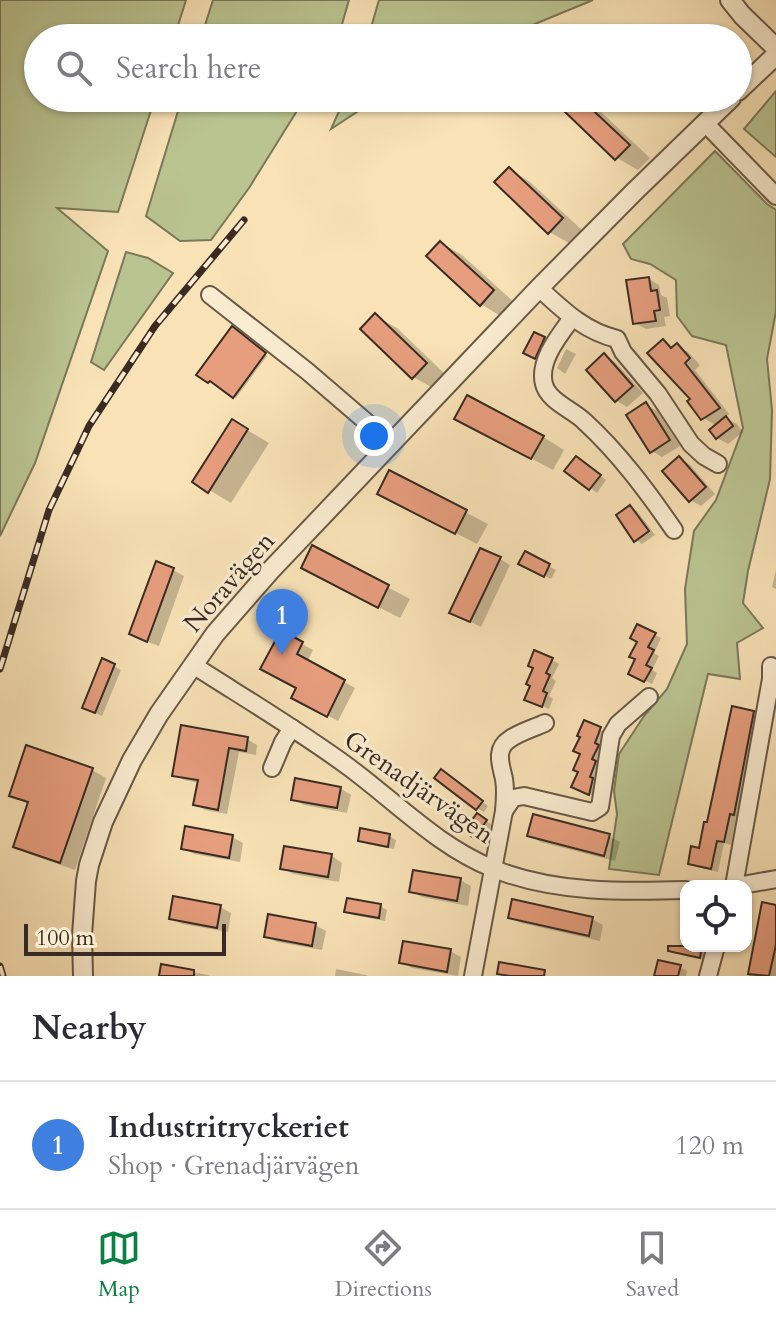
<!DOCTYPE html>
<html lang="en">
<head>
<meta charset="utf-8">
<style>
	:root { --surface:#fff; --page:#f7f7f7; --text:#2b2b33; --muted:#7c7c81; --line:#e1e1e2; --accent:#0b8043 }
	body { margin:0; font-family:Cardo,serif; background:var(--page); color:var(--text) }
	.controls { position:absolute; right:24px; bottom:24px; display:grid; overflow:hidden; border-radius:16px; box-shadow:0 2px 6px #0004 }
	.controls button { width:72px; height:72px; display:grid; place-items:center; padding:0; border:0; border-bottom:2px solid var(--line); background:var(--surface); color:var(--text); font:40px sans-serif }
	.scale { position:absolute; left:24px; bottom:20px; width:202px; box-sizing:border-box; padding-left:8px; border:4px solid #392b24; border-top:0; font-size:22px; line-height:28px; white-space:nowrap; color:#392b24; -webkit-text-stroke:6px #faecd0; paint-order:stroke }
	.you { position:absolute; left:374px; top:436px; width:28px; height:28px; margin:-20px; border:6px solid #fff; border-radius:50%; background:#1a73e8; box-shadow:0 0 0 12px #1a73e833 }
	.badge { display:grid; place-items:center; width:52px; height:52px; border-radius:50%; background:var(--accent); color:#fff; font-size:26px; font-weight:700 }
	.pin { position:absolute; translate:-50% -66px; filter:drop-shadow(0 2px 4px #0008) }
	.pin::after { content:''; position:absolute; top:42px; width:28px; height:24px; background:inherit; clip-path:polygon(0 0,100% 0,50% 100%) }
	.list { margin:0; padding:0; list-style:none }
	h2 { display:flex; justify-content:space-between; align-items:center; height:104px; margin:0; padding:0 32px; font-size:34px }
	h2 small { font-size:26px; font-weight:400; color:var(--muted) }
	.list li { display:grid; grid-template-columns:52px 1fr auto; gap:24px; align-items:center; box-sizing:border-box; height:128px; padding:0 32px; border-top:2px solid var(--line) }
	.list b { display:block; font-size:30px; white-space:nowrap }
	.list p { margin:0; font-size:26px; white-space:nowrap; color:var(--muted) }
	.list em { font-size:26px; font-style:normal; color:var(--muted) }
	.icon { flex:none; width:44px; height:44px; fill:none; stroke:currentColor; stroke-width:2; stroke-linecap:round; stroke-linejoin:round }
	.map { position:relative; flex:none; width:776px; height:976px; overflow:hidden }
	.search { position:absolute; background:var(--surface); box-shadow:0 2px 6px #0004; left:24px; right:24px; top:24px; height:88px; display:flex; align-items:center; gap:20px; box-sizing:border-box; padding:0 28px; border-radius:44px; color:var(--muted); font-size:30px }
	.sheet { height:232px; background:var(--surface) }
	nav { display:flex; justify-content:space-around; align-items:center; box-sizing:border-box; height:112px; border-top:2px solid var(--line); background:var(--surface); font-size:22px; color:var(--muted) }
	nav a { display:grid; justify-items:center; gap:4px }
	nav .on { color:var(--accent) }
	.map>svg:first-child { display:block }
	.green { fill:#bac491; stroke:#7a785a; stroke-width:2 }
	.shadow { fill:#0003 }
	.building { fill:#e79e7e; stroke:#392b24; stroke-width:2 }
	.lines { fill:none; stroke-linecap:round; stroke-linejoin:round }
	.minor-casing { stroke:#695948; stroke-width:20 }
	.tertiary-casing { stroke:#695948; stroke-width:22 }
	.minor { stroke:#faecd0; stroke-width:16 }
	.tertiary { stroke:#faecd0; stroke-width:18 }
	.rail-casing { stroke:#392b24; stroke-width:7 }
	.rail { stroke:#faecd0; stroke-width:4; stroke-dasharray:12; stroke-linecap:butt }
	.labels { text-anchor:middle; dominant-baseline:central; stroke-width:6; stroke-linejoin:round; paint-order:stroke }
	.street-label { font-size:26px; fill:#392b24; stroke:#faecd0 }
</style>
</head>
<body>
<div class="map">
<svg width="776" height="976" viewBox="0 0 776 976">
	<rect width="100%" height="100%" fill="#f8e2b6"/>
	<filter id="stains"><feTurbulence type="fractalNoise" baseFrequency=".0025" numOctaves="4"/><feColorMatrix values="0 0 0 0 .2 0 0 0 0 .09 0 0 0 0 .02 0 0 0 .5 -.17"/></filter>
	<radialGradient id="worn" r=".72"><stop offset=".6" stop-color="#630" stop-opacity="0"/><stop offset="1" stop-color="#630" stop-opacity=".3"/></radialGradient>
	<g class="green">
		<polygon points="0,0 186,0 174,38 38,38 38,98 155,98 118,212 57,208 108,251 35,463 0,536"/>
		<polygon points="213,0 349,0 338,38 201,38"/>
		<polygon points="379,0 593,0 530,26 493,38 368,38"/>
		<polygon points="776,91 776,157 744,129"/>
		<polygon points="182,98 305,98 249,188 211,240 180,241 146,216"/>
		<polygon points="345,98 378,98 331,129"/>
		<polygon points="715,151 767,204 776,210 776,311 767,359 772,410 770,479 748,571 743,603 763,628 737,643 740,679 708,674 659,875 609,869 617,814 614,791 619,754 644,716 667,689 687,644 685,589 694,531 716,500 743,428 726,345 692,336 677,316 676,280 650,264 631,259 623,244"/>
		<polygon points="126,252 148,258 173,273 104,370 91,362"/>
	</g>
	<g class="shadow">
		<polygon points="577,98 599,110 650,158 638,170 617,158"/>
		<polygon points="509,169 530,182 583,231 571,244 549,232"/>
		<polygon points="441,243 462,255 515,303 502,317 481,304"/>
		<polygon points="649,279 659,285 661,295 667,298 670,316 664,317 666,326 646,329 635,323"/>
		<polygon points="375,316 397,328 447,376 435,389 413,377"/>
		<polygon points="232,329 267,356 236,398 213,381 212,383 199,374"/>
		<polygon points="535,334 551,343 542,362 525,353"/>
		<polygon points="663,341 675,348 677,346 688,352 700,365 695,370 729,414 725,417 737,424 743,432 728,444 717,438 717,426 703,418"/>
		<polygon points="566,349 576,354 565,374 557,368"/>
		<polygon points="604,355 615,362 643,393 627,407 617,401 588,370"/>
		<polygon points="646,405 657,411 680,446 662,457 652,451"/>
		<polygon points="232,421 269,443 231,503 194,481"/>
		<polygon points="478,430 543,437 564,450 553,470"/>
		<polygon points="679,458 690,465 715,494 701,506 690,500"/>
		<polygon points="583,462 606,480 597,493 567,471"/>
		<polygon points="390,473 488,524 477,544 401,505"/>
		<polygon points="630,507 637,511 655,535 642,544 636,540"/>
		<polygon points="313,548 410,599 400,618 325,580"/>
		<polygon points="525,554 556,570 551,579 521,564"/>
		<polygon points="500,559 510,565 481,627 463,618"/>
		<polygon points="173,570 184,576 159,646 142,640"/>
		<polygon points="776,570 776,589 772,587"/>
		<polygon points="638,626 661,638 654,653 659,656 652,670 657,673 652,684 630,673 638,659 639,641"/>
		<polygon points="282,633 313,650 307,662 355,688 338,721 293,697 298,688"/>
		<polygon points="552,660 559,664 552,678 556,681 549,696 553,699 549,709 533,702 535,668"/>
		<polygon points="103,661 121,670 102,716 91,711"/>
		<polygon points="753,713 760,716 740,817 736,817 731,845 724,843 718,872 697,867 690,863 701,850 709,825"/>
		<polygon points="585,723 607,733 600,748 604,750 598,765 602,767 596,797 580,790 580,771"/>
		<polygon points="247,739 257,745 256,755 239,752 227,814 205,810 195,804 199,783 184,780 174,775"/>
		<polygon points="92,770 106,778 75,870 29,854 15,846 29,804 11,795"/>
		<polygon points="448,776 488,806 484,812 477,808"/>
		<polygon points="340,788 351,795 347,813 304,805 293,799"/>
		<polygon points="484,819 492,825 481,840 475,836"/>
		<polygon points="530,835 609,836 620,842 615,861 540,842"/>
		<polygon points="389,836 396,840 394,849 367,844 360,840"/>
		<polygon points="232,837 243,843 240,862 194,854 183,848"/>
		<polygon points="332,856 342,863 339,882 293,874 283,868"/>
		<polygon points="460,880 471,886 468,906 422,897 411,891"/>
		<polygon points="764,905 776,907 776,976 749,976"/>
		<polygon points="380,906 387,910 385,921 353,915 347,911"/>
		<polygon points="220,907 231,913 228,932 182,924 171,918"/>
		<polygon points="510,917 592,919 603,925 600,941 521,923"/>
		<polygon points="315,925 326,931 322,950 277,942 266,936"/>
		<polygon points="686,929 686,946 710,946 707,960 687,956 680,952"/>
		<polygon points="450,951 461,957 458,976 412,968 401,962"/>
		<polygon points="162,967 208,975 210,976 161,976"/>
		<polygon points="680,967 687,971 686,976 657,976"/>
		<polygon points="336,969 366,975 368,976 335,976"/>
	</g>
	<g class="building">
		<polygon points="575,98 580,98 630,145 615,160 563,110"/>
		<polygon points="509,167 563,218 548,234 494,182"/>
		<polygon points="440,241 494,290 480,306 426,256"/>
		<polygon points="649,277 651,291 657,290 660,310 654,311 656,321 633,324 626,280"/>
		<polygon points="375,313 427,363 412,379 360,329"/>
		<polygon points="232,326 266,353 233,398 210,381 208,383 196,375"/>
		<polygon points="534,332 545,337 535,359 523,353"/>
		<polygon points="663,339 671,348 677,343 690,358 685,363 720,408 701,420 687,401 690,399 647,353"/>
		<polygon points="604,353 633,386 615,402 586,370"/>
		<polygon points="467,395 544,436 531,459 454,419"/>
		<polygon points="646,402 670,440 650,453 626,415"/>
		<polygon points="726,416 733,426 716,439 709,430"/>
		<polygon points="232,419 248,429 208,493 192,482"/>
		<polygon points="576,456 601,475 589,490 564,471"/>
		<polygon points="679,456 706,487 689,502 662,471"/>
		<polygon points="389,470 467,510 455,534 377,494"/>
		<polygon points="630,505 649,531 634,542 616,515"/>
		<polygon points="312,545 389,585 378,608 301,568"/>
		<polygon points="480,548 501,557 470,622 449,613"/>
		<polygon points="525,551 550,564 544,577 518,564"/>
		<polygon points="156,561 174,568 147,642 129,634"/>
		<polygon points="637,624 656,633 648,647 654,650 646,665 652,668 644,682 628,674 635,659 629,657 637,642 630,638"/>
		<polygon points="281,630 303,642 297,654 345,680 327,717 291,698 296,688 260,669"/>
		<polygon points="534,650 553,658 546,673 550,675 543,691 547,693 542,707 524,700 530,686 526,684 533,668 528,666"/>
		<polygon points="102,658 115,664 95,713 82,708"/>
		<polygon points="732,706 754,711 734,815 730,814 724,842 717,841 711,869 688,864 691,846 699,848 704,822 707,822"/>
		<polygon points="584,720 601,727 595,743 599,745 592,759 596,761 590,777 593,778 589,795 571,787 578,772 573,770 580,754 573,751 580,737 577,736"/>
		<polygon points="181,725 248,737 246,751 229,748 218,810 193,805 198,780 172,776"/>
		<polygon points="26,745 93,768 60,863 13,847 28,802 9,796"/>
		<polygon points="441,769 483,801 476,810 434,778"/>
		<polygon points="295,778 341,787 337,808 291,800"/>
		<polygon points="477,813 487,820 474,838 464,831"/>
		<polygon points="533,814 610,834 604,856 527,836"/>
		<polygon points="185,826 233,835 229,858 181,849"/>
		<polygon points="360,828 390,834 388,847 358,841"/>
		<polygon points="284,846 332,854 328,877 280,869"/>
		<polygon points="413,870 461,878 457,901 409,892"/>
		<polygon points="173,896 221,905 217,928 169,919"/>
		<polygon points="347,898 381,904 379,918 344,912"/>
		<polygon points="512,899 593,917 589,936 508,918"/>
		<polygon points="762,902 776,905 776,945 769,976 748,974"/>
		<polygon points="268,914 316,923 312,946 264,937"/>
		<polygon points="403,941 451,949 447,972 399,963"/>
		<polygon points="668,946 702,946 700,958 668,951"/>
		<polygon points="658,960 681,965 678,976 654,976"/>
		<polygon points="499,962 545,970 544,976 510,976 497,974"/>
		<polygon points="161,964 194,970 194,976 159,976"/>
	</g>
	<g class="lines">
		<g class="minor-casing">
			<g id="minor">
				<polyline points="705,123 776,196"/>
				<path d="M539,288C563,310 584,331 617,339L623,352L658,394L691,444L704,456L718,464"/>
				<polyline points="210,295 307,371 392,444"/>
				<path d="M572,318C559,336 538,361 544,384C548,401 573,410 584,421C619,453 647,491 674,530"/>
				<path d="M193,665C246,699 300,731 350,768C397,803 439,847 494,869C554,893 623,892 686,890"/>
				<polyline points="272,768 283,742 292,728"/>
				<polyline points="504,811 513,798 524,796 592,812 600,807 611,736 618,724 649,697"/>
				<polyline points="734,886 771,679 771,666"/>
				<polyline points="737,886 776,879"/>
				<path d="M473,976L504,811C505,800 506,790 504,779C501,765 494,749 510,739C520,732 534,728 545,723"/>
				<polyline points="708,976 716,946"/>
			</g>
		</g>
		<g class="tertiary-casing">
			<g id="tertiary">
				<polyline points="730,0 742,15 776,48"/>
				<polyline points="738,91 776,55"/>
				<polyline points="83,976 82,935 86,881 89,865 103,822 132,760 159,714 215,634 270,571 539,288 634,192 731,98"/>
			</g>
		</g>
		<use href="#minor" class="minor"/>
		<use href="#tertiary" class="tertiary"/>
		<g class="rail-casing">
			<g id="rail">
				<polyline points="0,669 49,510 89,426 155,326 244,220"/>
				<polyline points="0,966 3,976"/>
			</g>
		</g>
		<use href="#rail" class="rail"/>
	</g>
	<g class="labels">
		<g class="street-label">
			<text transform="translate(229 582) rotate(-49)">Noravägen</text>
			<text transform="translate(419 787) rotate(35)">Grenadjärvägen</text>
		</g>
	</g>
	<rect width="100%" height="100%" filter="url(#stains)"/>
	<rect width="100%" height="100%" fill="url(#worn)"/>
</svg>
<div class="controls">
<button><svg class="icon" aria-label="locate" viewBox="0 0 24 24"><circle cx="12" cy="12" r="6"/><path d="M12 2v4M12 18v4M2 12h4M18 12h4"/></svg></button>
</div>
<div class="scale">100 m</div>
<div class="you"></div>
<div class="pin badge" style="left:282px;top:655px;background:#3f7fe0">1</div>
<div class="search"><svg class="icon" aria-label="search" viewBox="0 0 24 24"><circle cx="10" cy="10" r="6"/><path d="M15 15l6 6"/></svg>Search here</div>
</div>
<section class="sheet">
<h2>Nearby<small></small></h2>
<ul class="list">
<li><span class="badge" style="background:#3f7fe0">1</span><div><b>Industritryckeriet</b><p>Shop · Grenadjärvägen</p></div><em>120 m</em></li>
</ul>
</section>
<nav>
<a class="on"><svg class="icon" aria-label="map" viewBox="0 0 24 24"><path d="M3 6l6-2 6 2 6-2v14l-6 2-6-2-6 2zM9 4v14M15 6v14"/></svg>Map</a>
<a><svg class="icon" aria-label="directions" viewBox="0 0 24 24"><path d="M12 3l9 9-9 9-9-9zM9 14v-3h6M13 9l2 2-2 2"/></svg>Directions</a>
<a><svg class="icon" aria-label="saved" viewBox="0 0 24 24"><path d="M7 4h10v16l-5-4-5 4z"/></svg>Saved</a>
</nav>
</body>
</html>
